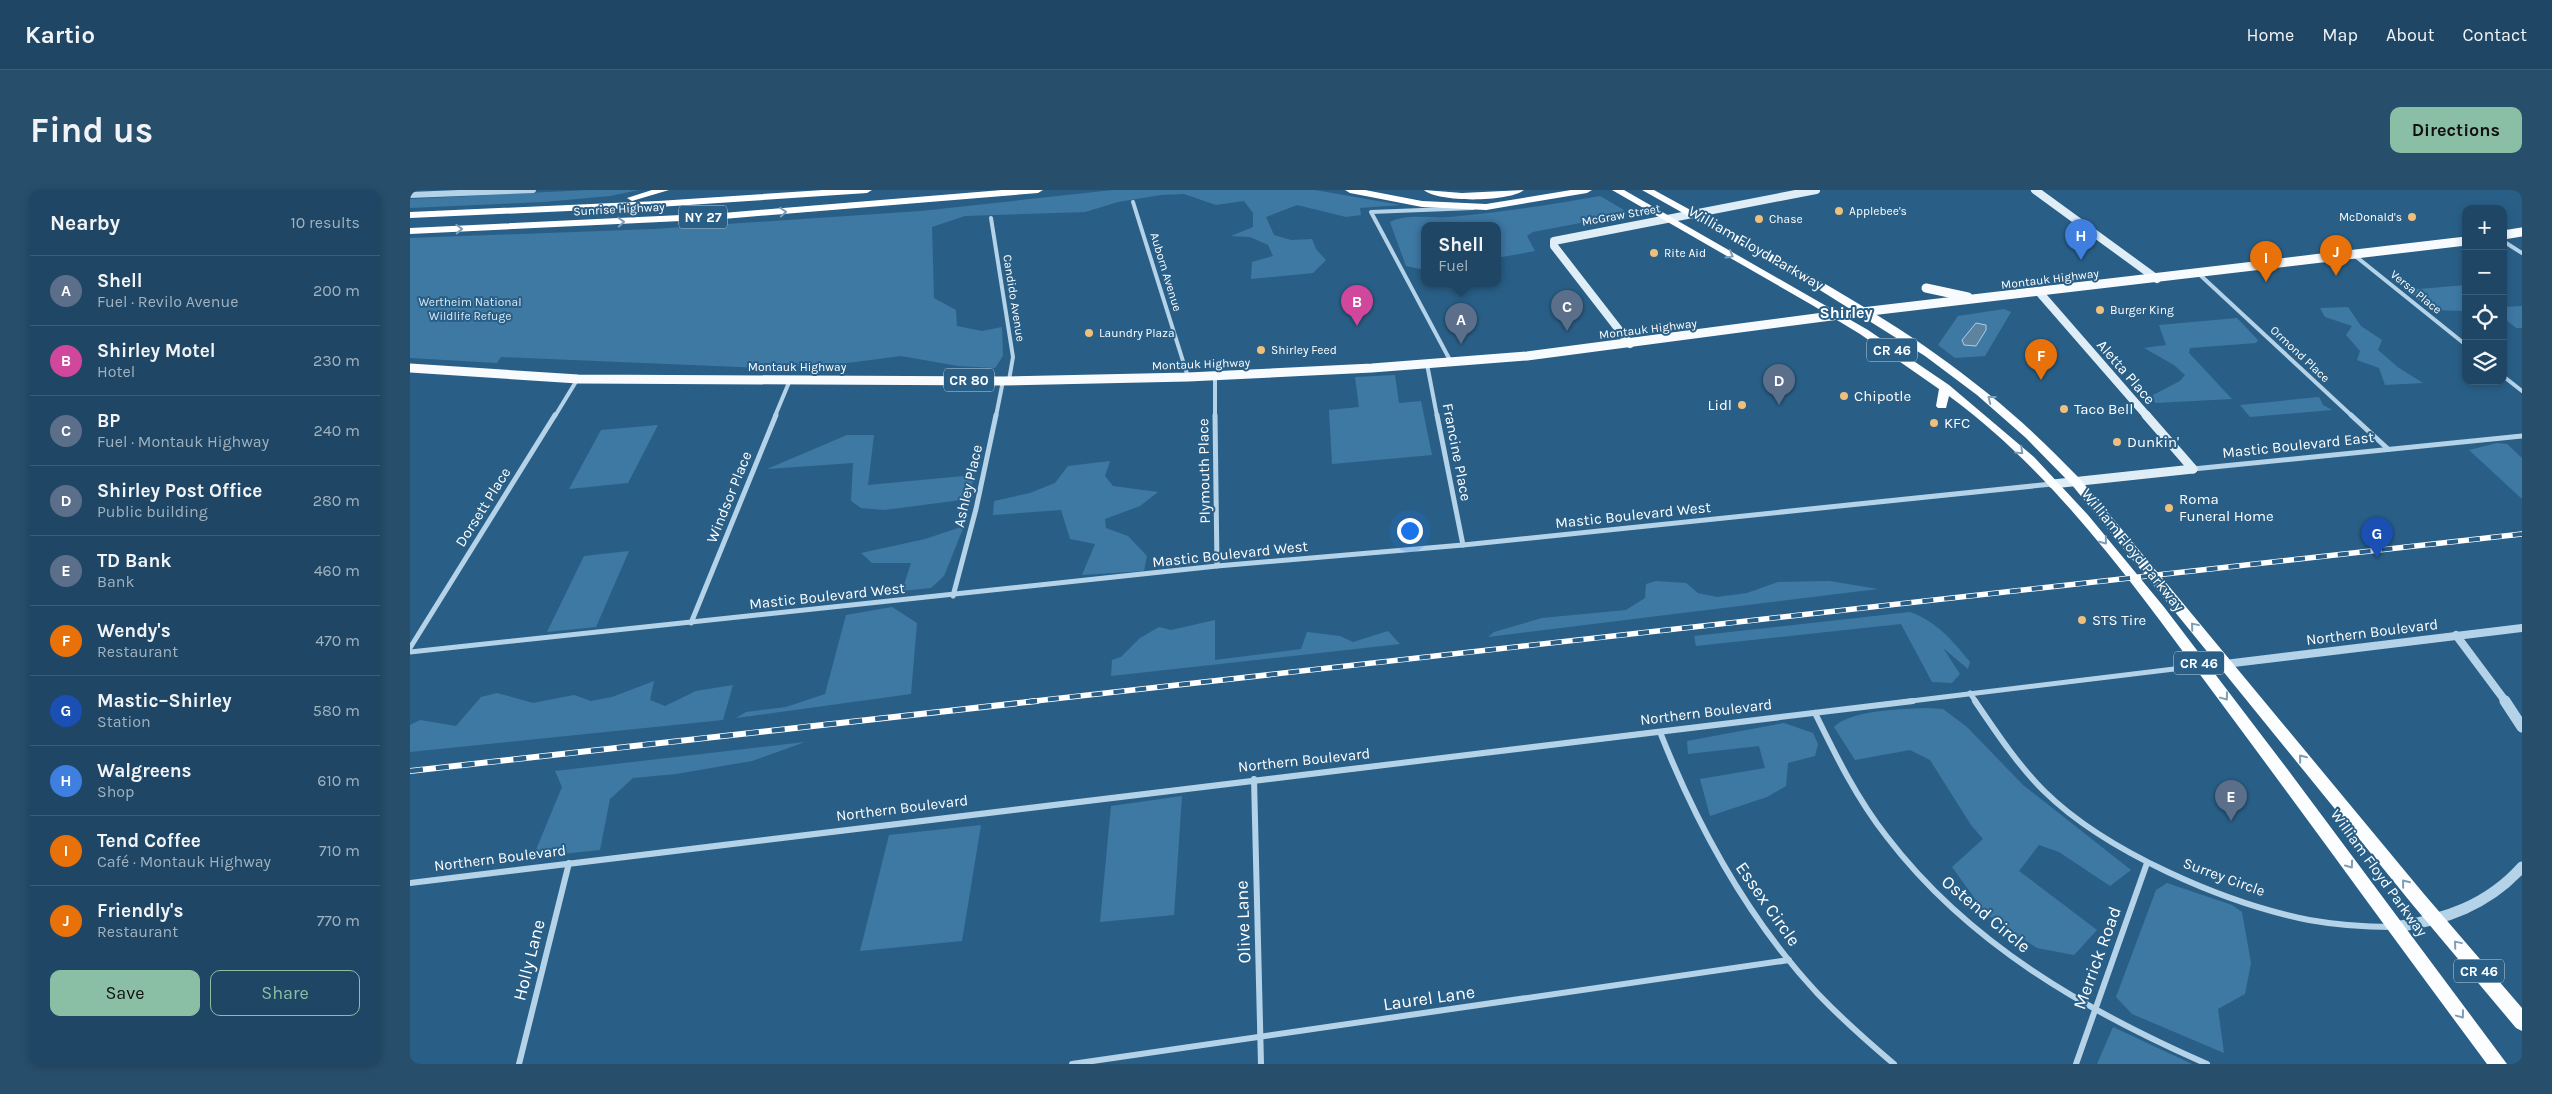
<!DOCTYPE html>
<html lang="en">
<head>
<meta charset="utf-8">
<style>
	:root { --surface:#1f4765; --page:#274e6b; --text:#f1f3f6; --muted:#a1b2bf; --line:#3c5f79; --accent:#8abfa5 }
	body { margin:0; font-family:Karla,sans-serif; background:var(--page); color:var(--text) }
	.controls { position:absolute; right:15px; top:15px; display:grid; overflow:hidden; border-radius:10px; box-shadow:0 2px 8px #0003 }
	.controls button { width:45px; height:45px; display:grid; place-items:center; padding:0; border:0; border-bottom:1px solid var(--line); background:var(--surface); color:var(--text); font:25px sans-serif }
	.you { position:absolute; left:999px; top:340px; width:18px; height:18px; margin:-12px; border:4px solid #fff; border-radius:50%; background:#1a73e8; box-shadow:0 0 0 8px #1a73e833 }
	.badge { display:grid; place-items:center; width:32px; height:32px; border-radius:50%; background:var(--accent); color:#fff; font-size:16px; font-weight:700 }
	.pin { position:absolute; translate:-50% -41px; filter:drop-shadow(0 1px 2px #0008) }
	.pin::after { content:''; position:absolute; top:26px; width:18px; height:15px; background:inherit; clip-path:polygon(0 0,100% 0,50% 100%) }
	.popup { position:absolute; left:1011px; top:32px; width:80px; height:65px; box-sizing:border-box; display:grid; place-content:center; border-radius:10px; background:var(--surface); filter:drop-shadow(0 1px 4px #0005); font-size:16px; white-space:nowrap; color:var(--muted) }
	.popup b { font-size:19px; color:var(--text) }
	.popup::after { content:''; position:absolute; left:50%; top:100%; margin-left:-10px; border:10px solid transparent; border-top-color:var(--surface) }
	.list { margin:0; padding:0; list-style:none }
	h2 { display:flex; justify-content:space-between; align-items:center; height:65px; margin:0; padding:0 20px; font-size:21px }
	h2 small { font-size:16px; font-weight:400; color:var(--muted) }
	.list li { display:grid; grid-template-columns:32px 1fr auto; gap:15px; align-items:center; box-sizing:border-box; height:70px; padding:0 20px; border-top:1px solid var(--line) }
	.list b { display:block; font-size:19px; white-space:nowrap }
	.list p { margin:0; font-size:16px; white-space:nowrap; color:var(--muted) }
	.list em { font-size:16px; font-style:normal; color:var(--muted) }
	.actions { display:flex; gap:10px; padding:15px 20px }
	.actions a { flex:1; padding:11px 0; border:1px solid var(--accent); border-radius:10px; text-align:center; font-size:18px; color:var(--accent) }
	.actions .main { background:var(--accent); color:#111 }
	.icon { flex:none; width:28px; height:28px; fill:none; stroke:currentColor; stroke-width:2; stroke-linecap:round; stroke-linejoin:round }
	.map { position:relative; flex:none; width:2112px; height:874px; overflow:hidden; border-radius:10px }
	header { display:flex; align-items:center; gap:30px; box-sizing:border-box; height:70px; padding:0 25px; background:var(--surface); border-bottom:1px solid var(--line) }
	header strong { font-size:24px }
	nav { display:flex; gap:28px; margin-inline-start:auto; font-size:18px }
	.intro { display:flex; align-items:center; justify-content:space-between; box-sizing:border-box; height:120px; padding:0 30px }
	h1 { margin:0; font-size:35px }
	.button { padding:12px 22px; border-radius:10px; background:var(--accent); color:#111; font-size:18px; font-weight:700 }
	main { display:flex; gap:30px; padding:0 30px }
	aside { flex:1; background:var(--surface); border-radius:10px; box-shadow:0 2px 8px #0003 }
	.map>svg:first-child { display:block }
	.green { fill:#3e79a4 }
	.water { fill:#5e839e; stroke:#aacfe8 }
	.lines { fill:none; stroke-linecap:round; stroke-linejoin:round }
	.minor-far2 { stroke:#b5d3e8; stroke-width:4 }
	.minor-far1 { stroke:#b5d3e8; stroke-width:5 }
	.minor { stroke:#b5d3e8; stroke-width:6 }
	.tertiary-far2 { stroke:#b5d3e8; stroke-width:6 }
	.tertiary-far1 { stroke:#b5d3e8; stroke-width:8 }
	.tertiary { stroke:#b5d3e8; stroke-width:11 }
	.secondary-far1 { stroke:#dfedf7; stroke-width:8 }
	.secondary { stroke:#dfedf7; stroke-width:9 }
	.primary { stroke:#f7fbfe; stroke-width:9 }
	.trunk { fill:#fbfdfe; fill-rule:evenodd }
	.motorway { fill:#fff; fill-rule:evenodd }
	.rail-far1-casing { stroke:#fff; stroke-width:5.5 }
	.rail-casing { stroke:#fff; stroke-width:6 }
	.rail-far1 { stroke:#295f87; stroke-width:4; stroke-dasharray:11; stroke-linecap:butt }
	.rail { stroke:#295f87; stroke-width:4.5; stroke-dasharray:13; stroke-linecap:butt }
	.oneway { stroke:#7f9fb7 }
	.oneway2 { stroke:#7d9eb7 }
	.poi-dot { fill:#efbf7c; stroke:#295f87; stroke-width:2 }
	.labels { text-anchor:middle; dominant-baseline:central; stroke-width:4; stroke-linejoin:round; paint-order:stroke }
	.far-street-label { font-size:12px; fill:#fff; stroke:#295f87 }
	.far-poi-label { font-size:12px; fill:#fff; stroke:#295f87; text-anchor:start }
	.far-park-label { font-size:12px; fill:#d9eaf7; stroke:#295f87 }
	.shield { fill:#295f87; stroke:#bfcfdb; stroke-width:1 }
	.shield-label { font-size:14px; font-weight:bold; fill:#fff }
	.street-label { font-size:15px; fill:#fff; stroke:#295f87 }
	.poi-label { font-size:15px; fill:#fff; stroke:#295f87; text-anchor:start }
	.far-district-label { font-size:16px; font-weight:bold; fill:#fff; stroke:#295f87 }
	.near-street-label { font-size:18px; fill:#fff; stroke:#295f87 }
</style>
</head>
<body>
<header>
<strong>Kartio</strong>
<nav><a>Home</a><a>Map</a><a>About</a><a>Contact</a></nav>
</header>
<div class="intro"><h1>Find us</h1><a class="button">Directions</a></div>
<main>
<aside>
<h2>Nearby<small>10 results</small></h2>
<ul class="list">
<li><span class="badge" style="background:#5c6f8a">A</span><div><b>Shell</b><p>Fuel · Revilo Avenue</p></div><em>200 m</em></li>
<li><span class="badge" style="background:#d1479c">B</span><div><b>Shirley Motel</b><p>Hotel</p></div><em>230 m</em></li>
<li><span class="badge" style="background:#5c6f8a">C</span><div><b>BP</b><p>Fuel · Montauk Highway</p></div><em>240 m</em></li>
<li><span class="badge" style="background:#5c6f8a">D</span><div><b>Shirley Post Office</b><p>Public building</p></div><em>280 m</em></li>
<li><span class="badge" style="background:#5c6f8a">E</span><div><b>TD Bank</b><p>Bank</p></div><em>460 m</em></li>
<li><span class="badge" style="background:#e8710a">F</span><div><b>Wendy's</b><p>Restaurant</p></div><em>470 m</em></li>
<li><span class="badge" style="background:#1a4fb4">G</span><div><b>Mastic–Shirley</b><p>Station</p></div><em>580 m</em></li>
<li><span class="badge" style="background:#3f7fe0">H</span><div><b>Walgreens</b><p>Shop</p></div><em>610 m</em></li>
<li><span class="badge" style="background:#e8710a">I</span><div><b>Tend Coffee</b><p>Café · Montauk Highway</p></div><em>710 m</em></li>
<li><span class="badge" style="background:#e8710a">J</span><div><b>Friendly's</b><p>Restaurant</p></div><em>770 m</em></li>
</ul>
<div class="actions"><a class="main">Save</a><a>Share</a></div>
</aside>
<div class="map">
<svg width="2112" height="874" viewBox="0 0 2112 874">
	<rect width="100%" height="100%" fill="#295f87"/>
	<g class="green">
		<polygon points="178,0 229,0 200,6 134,12 0,18 0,9"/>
		<polygon points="703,0 905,0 991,15 950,18 951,25 936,27 887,15 856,27 864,45 881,50 902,49 906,59 916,70 903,83 841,89 842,72 863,66 858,55 840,47 821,46 843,37 843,23 834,11 806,15 774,4 751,5 708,12 675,22 555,26 522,37 524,108 546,120 547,136 572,141 592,137 593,166 585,178 548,176 491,166 422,175 352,178 91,167 87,173 0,168 0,48 244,39 511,21"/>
		<path d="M1190,6L1214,20L1207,26L1123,42L1117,46L1125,61L1087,68V35H1015V80L996,76L980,32C998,23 1021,29 1041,27C1091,22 1141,15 1190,6Z"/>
		<polygon points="2056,95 2056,121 2020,120 1997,100"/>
		<polygon points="2112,116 2112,138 2106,138 2093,127 2093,117"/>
		<polygon points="1938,117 1951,136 1972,150 1968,160 1989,178 2013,193 1975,195 1969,178 1947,170 1950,161 1936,145 1942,136 1915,127 1910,118"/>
		<polygon points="1594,119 1601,122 1575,166 1545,168 1528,155 1548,126"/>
		<polygon points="1827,128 1848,150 1846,153 1780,158 1779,163 1822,209 1745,213 1743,205 1770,191 1775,185 1764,175 1734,158 1756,155 1749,135"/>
		<polygon points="985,185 989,213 1011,211 1022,265 922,274 919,220 949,217 945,187"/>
		<polygon points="1909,207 1913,215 1922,220 1840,227 1830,215"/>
		<polygon points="248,235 218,293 159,299 191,240"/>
		<polygon points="437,245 464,245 458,295 564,285 559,309 474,320 451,318 441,311 443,273 357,279"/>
		<polygon points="2087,253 2097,254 2112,268 2112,309 2059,260"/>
		<polygon points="700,271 695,286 703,296 748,302 730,316 695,329 696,338 718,346 737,366 734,381 672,385 685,354 660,349 651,320 583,325 584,311 620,303 645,293 658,276"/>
		<polygon points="554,336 534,386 521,398 492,401 501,373 462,373 451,363 515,349"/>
		<polygon points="219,361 186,437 137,442 174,366"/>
		<polygon points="1246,391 1276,393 1288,403 1307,407 1337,403 1368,392 1419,391 1468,399 1078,447 1084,442 1132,428 1216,420 1235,408 1236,394"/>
		<polygon points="482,417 507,433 501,504 326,528 336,522 376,517 415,504 436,425"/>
		<path d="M1500,422C1526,431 1543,451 1560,472L1558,479L1533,458L1550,484L1542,493L1522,492L1491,434L1286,456L1284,446Z"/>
		<polygon points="805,430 805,470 891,459 897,442 930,446 943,452 978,441 990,454 701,486 702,470 711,467 730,448 749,437 761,440"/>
		<polygon points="244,491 240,510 255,516 286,501 323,495 313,530 0,562 0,535 10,530 46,536 71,507 87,503 123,513 164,505 181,511 202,507"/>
		<path d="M1516,518L1533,519L1557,537L1613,595L1721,680L1700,696L1649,662L1629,655L1609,681L1687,740L1664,765L1627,758L1576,724L1542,677L1573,649L1561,635L1520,570L1500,560L1445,570L1424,537C1441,520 1492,519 1516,518Z"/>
		<polygon points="1374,533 1403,543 1408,554 1405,566 1378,573 1376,596 1357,607 1300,626 1290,589 1355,578 1349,556 1278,564 1277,551"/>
		<polygon points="395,552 342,571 266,584 223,588 200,609 190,660 123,667 152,597 145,581"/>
		<polygon points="772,606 764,725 690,732 701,616"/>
		<polygon points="571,635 552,751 450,761 479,645"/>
		<polygon points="1757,693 1822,715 1832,722 1841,773 1835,804 1808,819 1814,863 1722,824 1706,807 1746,700"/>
		<polygon points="1703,837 1782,874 1687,874"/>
	</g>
	<polygon class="water" points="1566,133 1576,135 1576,140 1566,156 1554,155 1552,150"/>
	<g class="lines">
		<g class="minor-far2">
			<polyline points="723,12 778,187"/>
			<polyline points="581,28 603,167 599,190"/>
			<polyline points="2093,51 2112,63"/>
			<polyline points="1944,65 2056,155"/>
			<polyline points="1789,84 1942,226"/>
			<polyline points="1041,172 961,22 1063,18"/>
			<polyline points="1017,174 1027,226"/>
			<polyline points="805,186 805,226"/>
			<polyline points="2093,186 2112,201"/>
			<polyline points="145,226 167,190"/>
			<polyline points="365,226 380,190"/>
			<polyline points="586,226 593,191"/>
		</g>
		<g class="minor-far1">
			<polyline points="805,225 807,376"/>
			<polyline points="1027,225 1053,355"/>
			<polyline points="1941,225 1978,259"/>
			<polyline points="1783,279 2112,246"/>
			<polyline points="543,406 566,319 586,225"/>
			<polyline points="281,433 366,225"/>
			<polyline points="0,458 145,225"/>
			<polyline points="0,462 807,376 1053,355 1642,294"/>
			<polyline points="1560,503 1566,512"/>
			<polyline points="1493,512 1789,476"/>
		</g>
		<g class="minor">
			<path d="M1565,511C1586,542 1607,574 1634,601C1696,662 1814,713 1899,730C1927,735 1954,737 1982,737"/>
			<path d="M1405,523C1426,566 1447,609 1477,647C1559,754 1676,821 1797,874"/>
			<path d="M1250,542C1288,638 1338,729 1408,804C1432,829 1458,852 1484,874"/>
			<polyline points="844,589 851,874"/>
			<polyline points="0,693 1503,511"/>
			<polyline points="109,874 159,673"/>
			<polyline points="662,874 1379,770"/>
			<polyline points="1666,874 1737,673"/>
		</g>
		<polyline class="tertiary-far2" points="0,5 123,0"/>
		<g class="tertiary-far1">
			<polyline points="2046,445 2096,512"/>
			<polyline points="1815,474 2112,438"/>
		</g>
		<g class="tertiary">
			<polyline points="2095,511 2112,537"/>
			<path d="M1985,737C2035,730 2078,715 2112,677"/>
		</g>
		<g class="secondary-far1">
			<polyline points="1625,0 1747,89"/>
			<polyline points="1629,102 1737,226"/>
			<polyline points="1220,154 1144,56 1144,51 1406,0"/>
		</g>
		<g class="secondary">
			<polyline points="1736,225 1783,279"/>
			<polyline points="1643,294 1783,279"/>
		</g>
		<g class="primary">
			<polyline points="2093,45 2112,42"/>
			<polyline points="1516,98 1558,107"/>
			<polyline points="0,178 168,189 593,191 778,187 962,178 1117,166 1452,122 2056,51"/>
		</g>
		<g class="trunk">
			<polygon points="1161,0 1182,0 1177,3 1076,20 1071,17 1076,14"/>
			<path d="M1202,0H1214L1458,140L1539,195L1624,267L1678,325L1754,417L1875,576L2097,874H2077C1984,749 1893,623 1800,498C1723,394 1645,284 1539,206L1536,218H1528L1526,216L1529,199L1450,144L1402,115Z"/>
			<path d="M1232,0H1244C1356,62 1476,120 1576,202C1610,229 1640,258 1670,289L2014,704L2112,818V841L2106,838L2002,714L1662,295L1616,248L1567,205L1515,166L1405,97Z"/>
		</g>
		<g class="motorway">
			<polygon points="242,0 259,0 222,11 217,8"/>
			<polygon points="413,0 462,0 457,3 248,17 0,28 0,22 248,11"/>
			<polygon points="592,0 633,0 628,3 313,29 0,44 0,38 313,23"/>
			<polygon points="935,0 955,0 1012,11 1076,14 1081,17 1076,20 1012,17 940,3"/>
			<path d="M1014,0L1052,3L1114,0C1099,12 1029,13 1014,0Z"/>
		</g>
		<g class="rail-far1-casing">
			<polyline id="rail-far1" points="616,512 2112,344"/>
		</g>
		<g class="rail-casing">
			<polyline id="rail" points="0,581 627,511"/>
		</g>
		<use href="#rail-far1" class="rail-far1"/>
		<use href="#rail" class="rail"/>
	</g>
	<defs><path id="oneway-chevron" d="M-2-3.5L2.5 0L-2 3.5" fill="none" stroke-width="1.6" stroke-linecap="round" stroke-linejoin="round" transform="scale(1.25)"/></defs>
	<g class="oneway">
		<use href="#oneway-chevron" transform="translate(373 22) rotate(-4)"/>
		<use href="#oneway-chevron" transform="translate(211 32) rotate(-3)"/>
		<use href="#oneway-chevron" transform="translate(49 39) rotate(-2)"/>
	</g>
	<g class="oneway2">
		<use href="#oneway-chevron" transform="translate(1320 65) rotate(30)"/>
		<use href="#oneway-chevron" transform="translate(1581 209) rotate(-142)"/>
		<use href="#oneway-chevron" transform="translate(1610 261) rotate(44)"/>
		<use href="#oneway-chevron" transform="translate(1694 351) rotate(51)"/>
		<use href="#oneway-chevron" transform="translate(1784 436) rotate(-130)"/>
		<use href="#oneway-chevron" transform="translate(1815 507) rotate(53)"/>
		<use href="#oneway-chevron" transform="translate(1892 568) rotate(-129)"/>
		<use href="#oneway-chevron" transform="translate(1940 675) rotate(54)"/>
		<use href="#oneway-chevron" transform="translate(1995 693) rotate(-129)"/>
		<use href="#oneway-chevron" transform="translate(2047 754) rotate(-130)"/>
		<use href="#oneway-chevron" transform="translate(2051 825) rotate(53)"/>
	</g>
	<g class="poi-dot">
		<circle cx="1429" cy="21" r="5"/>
		<circle cx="2002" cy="27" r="5"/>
		<circle cx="1349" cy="29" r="5"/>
		<circle cx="1244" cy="63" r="5"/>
		<circle cx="1690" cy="120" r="5"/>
		<circle cx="679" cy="143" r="5"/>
		<circle cx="851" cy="160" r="5"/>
		<circle cx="1434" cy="206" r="5"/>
		<circle cx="1332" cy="215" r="5"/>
		<circle cx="1654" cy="219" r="5"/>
		<circle cx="1524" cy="233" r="5"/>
		<circle cx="1707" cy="252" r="5"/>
		<circle cx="1759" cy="318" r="5"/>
		<circle cx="1672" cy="430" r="5"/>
	</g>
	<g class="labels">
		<g class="far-street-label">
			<text transform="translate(209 19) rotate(-3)">Sunrise Highway</text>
			<text transform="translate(1211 25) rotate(-10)">McGraw Street</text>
			<text transform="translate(756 82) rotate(73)">Auborn Avenue</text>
			<text transform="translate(1640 89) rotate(-7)">Montauk Highway</text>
			<text transform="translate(2006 102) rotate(39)">Versa Place</text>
			<text transform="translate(604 108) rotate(81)">Candido Avenue</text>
			<text transform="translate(1238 139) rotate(-7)">Montauk Highway</text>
			<text transform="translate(1890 164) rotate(43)">Ormond Place</text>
			<text transform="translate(791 174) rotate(-2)">Montauk Highway</text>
			<text x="387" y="177">Montauk Highway</text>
		</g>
		<g class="far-poi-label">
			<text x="1439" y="21">Applebee's</text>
			<text x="1992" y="27" text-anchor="end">McDonald's</text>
			<text x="1359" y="29">Chase</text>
			<text x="1254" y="63">Rite Aid</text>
			<text x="1700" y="120">Burger King</text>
			<text x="689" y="143">Laundry Plaza</text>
			<text x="861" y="160">Shirley Feed</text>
		</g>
		<g class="far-park-label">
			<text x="60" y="112">Wertheim National<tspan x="60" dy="14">Wildlife Refuge</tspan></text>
		</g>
		<g class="shield">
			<rect x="269" y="15.5" width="48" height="23" rx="4"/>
			<rect x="1457" y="148.5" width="50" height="23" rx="4"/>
			<rect x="534" y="178.5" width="50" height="23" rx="4"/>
			<rect x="1764" y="461.5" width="50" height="23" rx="4"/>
			<rect x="2044" y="769.5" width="50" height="23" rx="4"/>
		</g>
		<g class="shield-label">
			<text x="293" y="27">NY 27</text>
			<text x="1482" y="160">CR 46</text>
			<text x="559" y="190">CR 80</text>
			<text x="1789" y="473">CR 46</text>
			<text x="2069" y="781">CR 46</text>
		</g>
		<g class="street-label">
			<text transform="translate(1346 58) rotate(30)">William Floyd Parkway</text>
			<text transform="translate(1716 182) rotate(49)">Aletta Place</text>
			<text transform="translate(1888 255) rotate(-6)">Mastic Boulevard East</text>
			<text transform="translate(1047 262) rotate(79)">Francine Place</text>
			<text transform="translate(794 281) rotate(-91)">Plymouth Place</text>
			<text transform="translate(558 296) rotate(-77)">Ashley Place</text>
			<text transform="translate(319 307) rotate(-68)">Windsor Place</text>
			<text transform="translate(73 317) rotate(-58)">Dorsett Place</text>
			<text transform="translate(1223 325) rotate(-6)">Mastic Boulevard West</text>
			<text transform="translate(1723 360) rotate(51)">William Floyd Parkway</text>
			<text transform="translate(820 364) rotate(-6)">Mastic Boulevard West</text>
			<text transform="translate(417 406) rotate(-6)">Mastic Boulevard West</text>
			<text transform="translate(1962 442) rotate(-7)">Northern Boulevard</text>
			<text transform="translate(1296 522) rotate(-7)">Northern Boulevard</text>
			<text transform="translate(894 570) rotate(-6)">Northern Boulevard</text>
			<text transform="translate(492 618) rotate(-7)">Northern Boulevard</text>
			<text transform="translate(90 668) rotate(-7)">Northern Boulevard</text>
			<text transform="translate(1969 683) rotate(54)">William Floyd Parkway</text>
			<text transform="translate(1814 687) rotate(20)">Surrey Circle</text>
		</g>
		<g class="poi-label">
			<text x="1444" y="206">Chipotle</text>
			<text x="1322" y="215" text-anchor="end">Lidl</text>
			<text x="1664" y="219">Taco Bell</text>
			<text x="1534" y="233">KFC</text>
			<text x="1717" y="252">Dunkin'</text>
			<text x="1769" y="309">Roma<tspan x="1769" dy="17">Funeral Home</tspan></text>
			<text x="1682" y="430">STS Tire</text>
		</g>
		<g class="far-district-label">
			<text x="1436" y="122">Shirley</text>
		</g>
		<g class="near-street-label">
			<text transform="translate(1358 714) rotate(55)">Essex Circle</text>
			<text transform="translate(1576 724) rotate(40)">Ostend Circle</text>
			<text transform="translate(833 732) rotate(-92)">Olive Lane</text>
			<text transform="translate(1687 768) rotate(-70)">Merrick Road</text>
			<text transform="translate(119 770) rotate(-76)">Holly Lane</text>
			<text transform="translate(1019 808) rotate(-8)">Laurel Lane</text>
		</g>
	</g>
</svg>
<div class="controls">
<button>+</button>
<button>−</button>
<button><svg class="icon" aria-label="locate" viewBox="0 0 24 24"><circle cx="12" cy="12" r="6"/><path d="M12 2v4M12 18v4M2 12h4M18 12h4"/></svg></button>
<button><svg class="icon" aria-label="layers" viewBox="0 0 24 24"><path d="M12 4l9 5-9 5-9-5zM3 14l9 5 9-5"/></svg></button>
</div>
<div class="you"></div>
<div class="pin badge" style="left:1051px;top:154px;background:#5c6f8a">A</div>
<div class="popup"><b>Shell</b>Fuel</div>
<div class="pin badge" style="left:947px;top:136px;background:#d1479c">B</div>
<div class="pin badge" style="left:1157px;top:141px;background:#5c6f8a">C</div>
<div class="pin badge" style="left:1369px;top:215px;background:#5c6f8a">D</div>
<div class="pin badge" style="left:1821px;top:631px;background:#5c6f8a">E</div>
<div class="pin badge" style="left:1631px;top:190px;background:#e8710a">F</div>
<div class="pin badge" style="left:1967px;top:368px;background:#1a4fb4">G</div>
<div class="pin badge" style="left:1671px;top:70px;background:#3f7fe0">H</div>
<div class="pin badge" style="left:1856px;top:92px;background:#e8710a">I</div>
<div class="pin badge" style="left:1926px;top:86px;background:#e8710a">J</div>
</div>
</main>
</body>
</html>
